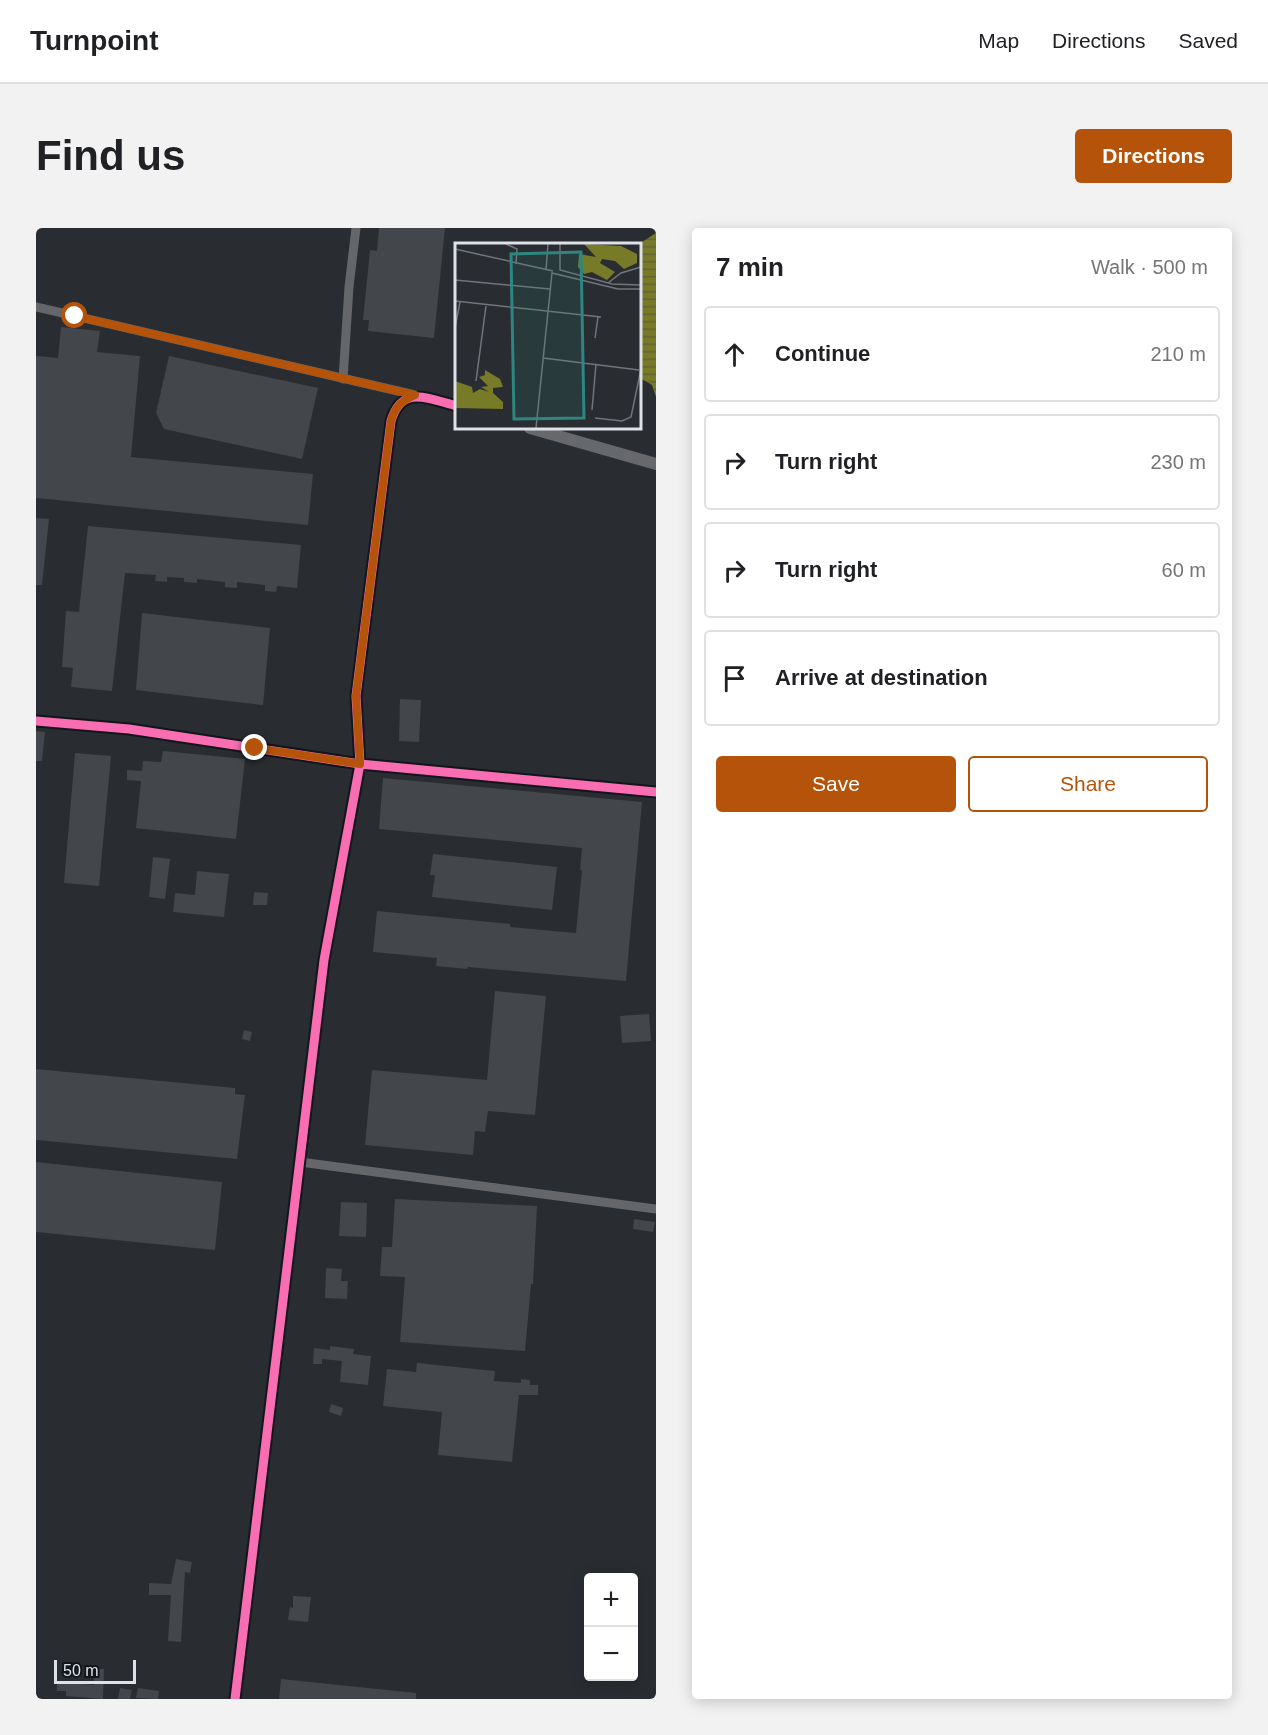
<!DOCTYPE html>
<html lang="en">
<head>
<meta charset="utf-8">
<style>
	:root { --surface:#fff; --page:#f2f2f2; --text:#202124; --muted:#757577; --line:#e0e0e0; --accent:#b45309 }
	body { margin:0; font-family:Arial,sans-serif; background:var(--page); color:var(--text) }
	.controls { position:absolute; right:18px; bottom:18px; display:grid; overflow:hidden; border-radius:6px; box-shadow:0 3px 15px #0003 }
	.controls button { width:54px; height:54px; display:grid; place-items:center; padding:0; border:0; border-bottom:2px solid var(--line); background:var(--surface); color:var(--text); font:30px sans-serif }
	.scale { position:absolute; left:18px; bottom:15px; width:82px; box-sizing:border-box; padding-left:6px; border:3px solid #dde2e8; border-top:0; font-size:16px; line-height:21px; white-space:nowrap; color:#dde2e8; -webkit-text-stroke:4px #121519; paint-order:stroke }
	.stop { position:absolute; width:18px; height:18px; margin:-14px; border:4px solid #b45309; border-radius:50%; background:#fff }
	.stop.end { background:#b45309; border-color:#fff; box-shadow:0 2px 6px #0008 }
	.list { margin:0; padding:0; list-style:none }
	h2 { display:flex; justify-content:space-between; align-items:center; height:78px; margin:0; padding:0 24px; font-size:26px }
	h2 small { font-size:20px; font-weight:400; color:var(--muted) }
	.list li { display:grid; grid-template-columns:39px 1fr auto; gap:18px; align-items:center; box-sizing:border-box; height:96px; margin:0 12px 12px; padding:0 12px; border:2px solid var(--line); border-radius:6px }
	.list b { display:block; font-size:22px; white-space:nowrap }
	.list em { font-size:20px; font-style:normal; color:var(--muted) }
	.actions { display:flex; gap:12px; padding:18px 24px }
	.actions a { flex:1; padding:14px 0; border:2px solid var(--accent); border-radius:6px; text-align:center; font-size:21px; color:var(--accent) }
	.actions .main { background:var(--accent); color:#fff }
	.icon { flex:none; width:33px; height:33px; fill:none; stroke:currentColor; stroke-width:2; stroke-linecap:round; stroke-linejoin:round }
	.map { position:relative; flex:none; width:620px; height:1471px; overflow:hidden; border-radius:6px }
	header { display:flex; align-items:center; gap:36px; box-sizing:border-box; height:84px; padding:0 30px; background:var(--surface); border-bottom:2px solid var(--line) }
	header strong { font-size:28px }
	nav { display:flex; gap:33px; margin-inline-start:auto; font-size:21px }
	.intro { display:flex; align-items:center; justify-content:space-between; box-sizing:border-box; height:144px; padding:0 36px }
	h1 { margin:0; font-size:42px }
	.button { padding:15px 27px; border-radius:6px; background:var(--accent); color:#fff; font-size:21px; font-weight:700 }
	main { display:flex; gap:36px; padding:0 36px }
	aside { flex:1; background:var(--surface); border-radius:6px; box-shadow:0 3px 15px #0003 }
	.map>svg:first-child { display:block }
	.water { fill:url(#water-rules) }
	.building { fill:#43464a }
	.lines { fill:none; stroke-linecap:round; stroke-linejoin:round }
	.street { stroke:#646669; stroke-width:9 }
	.secondary { stroke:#66686c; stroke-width:12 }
	.cycleway-casing { stroke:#121519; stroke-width:13 }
	.cycleway { stroke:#f96db3; stroke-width:9 }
	.route { stroke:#b45309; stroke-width:8 }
	.inset-road { fill:none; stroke:#71757b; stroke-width:1.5 }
	.view { fill:#2e8680; fill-opacity:0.15; stroke:#2e8680; stroke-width:3 }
	.inset-edge { fill:none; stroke:#dde2e8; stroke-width:3 }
</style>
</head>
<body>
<header>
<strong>Turnpoint</strong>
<nav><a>Map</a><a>Directions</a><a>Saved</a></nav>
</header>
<div class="intro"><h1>Find us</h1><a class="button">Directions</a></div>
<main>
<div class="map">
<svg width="620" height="1471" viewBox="0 0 620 1471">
	<defs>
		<pattern id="water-rules" width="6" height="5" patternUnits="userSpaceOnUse" patternTransform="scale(1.5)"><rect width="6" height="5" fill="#777a27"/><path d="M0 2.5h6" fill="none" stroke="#626433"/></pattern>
	</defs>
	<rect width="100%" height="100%" fill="#292d32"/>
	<polygon class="water" points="620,5 620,169 616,157 604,150 604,90 606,85 604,75 603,16"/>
	<g class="building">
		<polygon points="343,0 409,0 398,110 332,103 333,92 327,92 334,22 341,23"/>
		<polygon points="25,99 64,103 61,124 104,128 95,229 277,246 272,297 0,270 0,128 22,130"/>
		<polygon points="133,128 282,160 266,231 128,201 120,185"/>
		<polygon points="0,290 13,291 6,357 0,357"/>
		<polygon points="52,298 265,317 261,360 241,358 240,364 229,363 229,357 201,354 201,360 189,359 189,354 161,351 161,355 148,354 148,350 131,349 131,354 119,353 120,347 89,345 76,463 35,459 37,440 26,439 30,383 43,384"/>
		<polygon points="106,385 234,400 227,477 100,462"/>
		<polygon points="364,471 385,472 383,514 363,513"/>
		<polygon points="0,503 9,504 6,533 0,533"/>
		<polygon points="127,523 209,531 200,611 100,600 105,553 91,552 91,542 106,543 107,533 125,534"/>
		<polygon points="39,525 75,528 63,658 28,655"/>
		<polygon points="347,550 606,574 590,753 432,739 431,741 400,738 401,730 337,724 341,683 474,696 474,699 540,705 546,642 544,642 546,620 343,601"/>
		<polygon points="397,626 521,639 516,682 396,669 399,647 394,647"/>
		<polygon points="117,629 134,631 129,671 113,669"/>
		<polygon points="161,643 193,646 188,689 137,684 139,665 159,667"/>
		<polygon points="218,664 232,665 231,677 217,677"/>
		<polygon points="459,763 510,768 499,887 452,883 449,904 439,903 437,927 329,917 336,842 451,852"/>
		<polygon points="613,786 615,813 586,815 584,788"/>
		<polygon points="208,802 216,804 214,813 206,811"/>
		<polygon points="0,841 199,860 199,866 209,867 201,931 0,912"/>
		<polygon points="0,934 186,954 179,1022 0,1004"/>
		<polygon points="359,971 501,978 497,1056 495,1056 489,1123 364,1114 369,1049 344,1048 346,1019 356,1019"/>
		<polygon points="305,974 331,975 330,1009 303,1008"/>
		<polygon points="598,991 619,994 617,1004 597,1001"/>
		<polygon points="290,1040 306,1041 305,1053 312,1053 311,1071 289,1070"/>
		<polygon points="294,1118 318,1121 317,1126 335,1128 332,1157 304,1154 306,1133 286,1131 286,1136 277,1136 278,1120 294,1122"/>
		<polygon points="381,1135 459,1143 458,1153 485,1155 485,1151 494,1152 494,1157 502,1157 502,1167 483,1167 476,1234 402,1227 406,1184 347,1178 351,1141 380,1144"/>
		<polygon points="295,1176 307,1180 305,1188 293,1184"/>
		<polygon points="140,1331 156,1334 154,1345 149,1344 145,1414 132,1413 135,1367 113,1367 113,1355 135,1356"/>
		<polygon points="257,1368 275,1369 272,1394 252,1392 254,1379 257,1380"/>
		<polygon points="58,1441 68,1441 67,1471 30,1468 30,1463 21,1463 21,1453 58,1457"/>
		<polygon points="245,1451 380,1465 380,1471 243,1471"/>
		<polygon points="84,1460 96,1462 94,1471 82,1471"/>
		<polygon points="102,1460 123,1463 122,1471 100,1470"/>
	</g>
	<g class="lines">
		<g class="street">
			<polyline points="0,79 379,167"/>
			<polyline points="307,151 313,59 320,0"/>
			<polyline points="0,493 93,501 324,536 620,564"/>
			<polyline points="264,934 620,981"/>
		</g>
		<g class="secondary">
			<polyline points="494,200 620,236"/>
			<path d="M199,1471L288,732L324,536L320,468L355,193C366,156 393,171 421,178"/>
		</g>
		<g class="cycleway-casing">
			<g id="cycleway">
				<polyline points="0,493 93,501 324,536 620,564"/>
				<path d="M199,1471L288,732L324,536L320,468L355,193C366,156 393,171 421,178"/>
			</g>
		</g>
		<use href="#cycleway" class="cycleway"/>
	</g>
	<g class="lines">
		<path class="route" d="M39,88L379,167C365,173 359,179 355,193L320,468L324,536L219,520"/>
	</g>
	<g transform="translate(419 15)">
		<rect width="186" height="186" fill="#292d32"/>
		<path d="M129,1L166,3L182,11V20L169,26L160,18L147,16L145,20L160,29L152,37L137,29L129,31L123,24L124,11L141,14ZM30,127L45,136L48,144L38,145V150L48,159V166L0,165V138L17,144L18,150L25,146L34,149L26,144L33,143L24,134L30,132Z" fill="#777a27"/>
		<path class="inset-road" d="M51,1L62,6L61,21M105,1V27L157,41L186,42M0,6L98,28M91,27L93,1M0,37L95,46M153,40L166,30L186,24M0,58L146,74M0,85L5,59M140,95L143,74M88,115L184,127M21,138L31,63M137,167L141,121M140,175L167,178L176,174L186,126M81,185L97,30L163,46H186"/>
		<path class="view" d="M126,9L129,175L59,176L56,11Z"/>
		<rect width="186" height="186" class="inset-edge"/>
	</g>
</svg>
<div class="controls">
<button>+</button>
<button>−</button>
</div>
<div class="scale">50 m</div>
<div class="stop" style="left:39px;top:88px"></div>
<div class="stop end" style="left:219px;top:520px"></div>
</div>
<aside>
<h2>7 min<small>Walk · 500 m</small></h2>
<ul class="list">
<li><svg class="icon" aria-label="ahead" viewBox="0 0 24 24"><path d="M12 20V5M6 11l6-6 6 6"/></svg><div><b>Continue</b></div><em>210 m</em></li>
<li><svg class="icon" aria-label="right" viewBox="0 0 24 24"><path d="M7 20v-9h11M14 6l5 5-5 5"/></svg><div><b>Turn right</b></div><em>230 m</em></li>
<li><svg class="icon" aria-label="right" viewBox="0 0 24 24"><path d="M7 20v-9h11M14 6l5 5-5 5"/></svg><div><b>Turn right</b></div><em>60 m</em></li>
<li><svg class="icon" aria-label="arrive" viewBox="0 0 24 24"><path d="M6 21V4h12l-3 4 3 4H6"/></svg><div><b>Arrive at destination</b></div></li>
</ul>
<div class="actions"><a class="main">Save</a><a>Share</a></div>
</aside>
</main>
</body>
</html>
